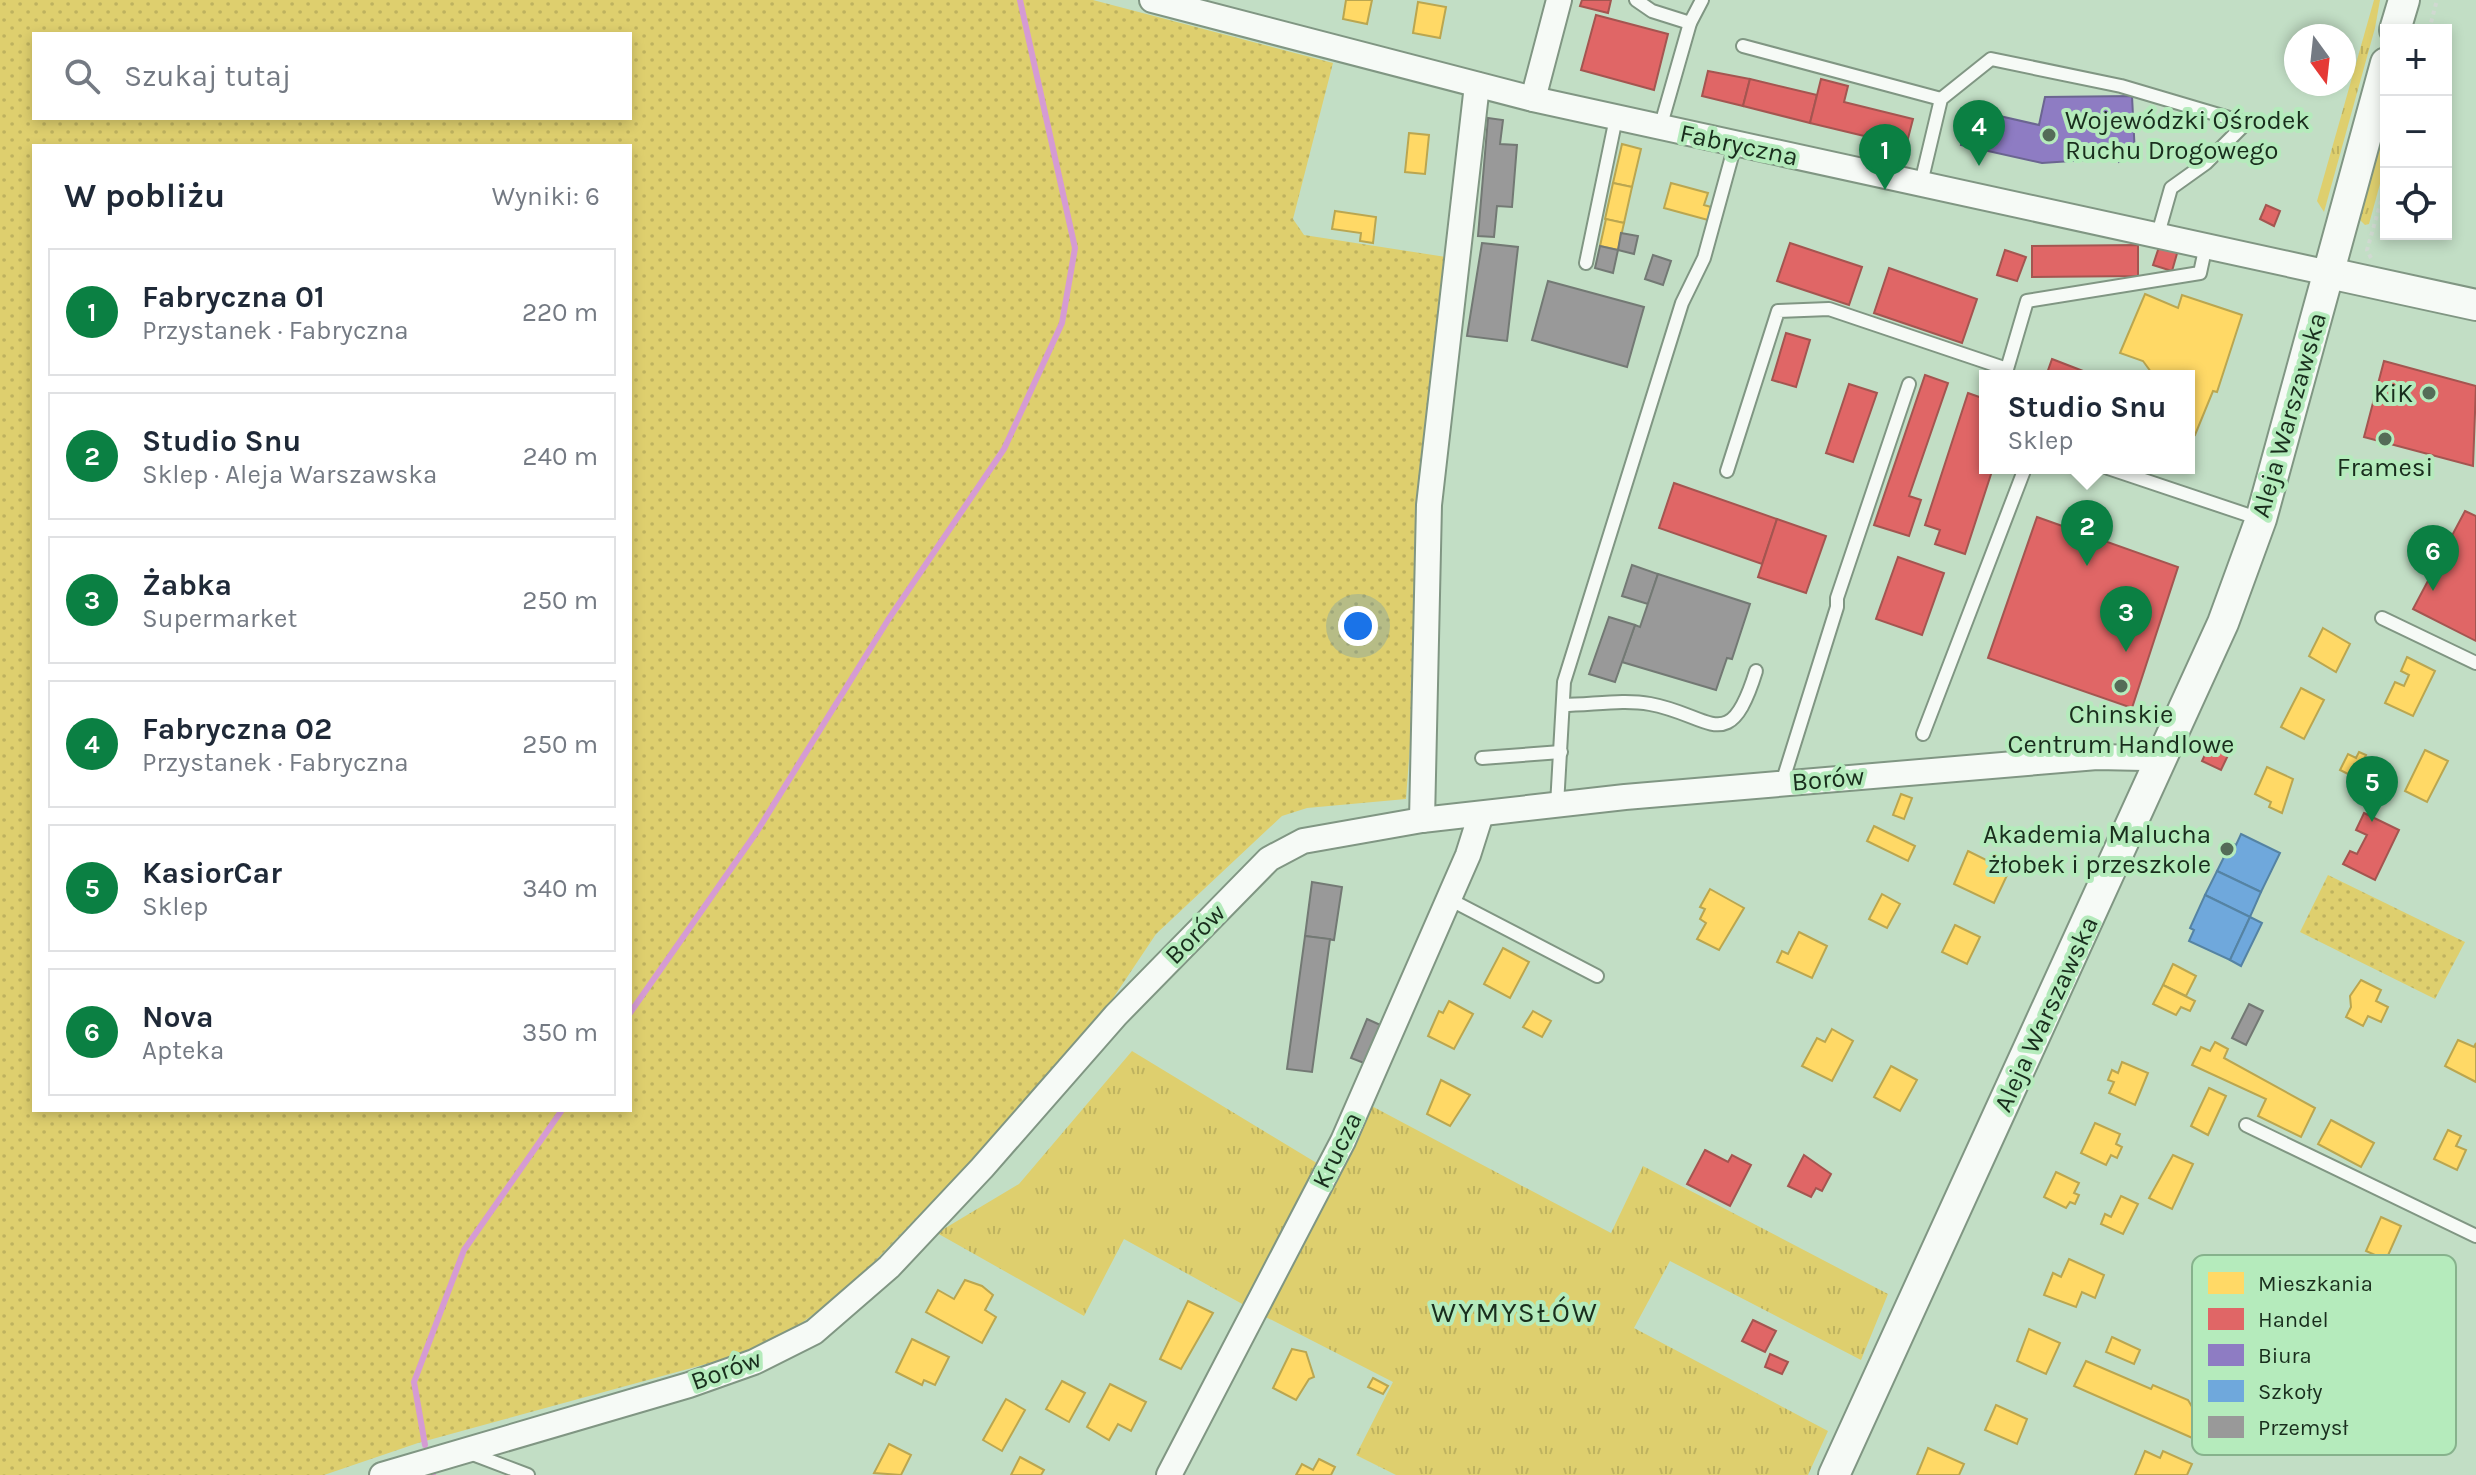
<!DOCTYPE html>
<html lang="pl">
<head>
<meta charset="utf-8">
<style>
	:root { --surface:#fff; --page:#f2f2f3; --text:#1f2937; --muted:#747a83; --line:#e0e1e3; --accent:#0b8043 }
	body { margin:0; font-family:Karla,sans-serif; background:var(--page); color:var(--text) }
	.controls { position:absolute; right:24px; top:24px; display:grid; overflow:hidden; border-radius:0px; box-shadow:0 4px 12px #0003 }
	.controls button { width:72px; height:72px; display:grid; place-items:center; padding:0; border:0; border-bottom:2px solid var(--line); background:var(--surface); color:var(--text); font:40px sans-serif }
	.compass { position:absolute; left:2284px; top:24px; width:72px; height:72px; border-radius:50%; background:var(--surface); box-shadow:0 4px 12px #0003; rotate:165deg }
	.you { position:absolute; left:1358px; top:626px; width:28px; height:28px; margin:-20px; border:6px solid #fff; border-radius:50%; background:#1a73e8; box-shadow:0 0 0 12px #1a73e833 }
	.badge { display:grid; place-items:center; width:52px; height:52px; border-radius:50%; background:var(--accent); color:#fff; font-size:26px; font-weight:700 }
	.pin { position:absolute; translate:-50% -66px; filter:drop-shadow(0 2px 4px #0008) }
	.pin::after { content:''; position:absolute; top:42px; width:28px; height:24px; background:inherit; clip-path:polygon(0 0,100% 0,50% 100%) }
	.popup { position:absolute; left:1979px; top:370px; width:216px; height:104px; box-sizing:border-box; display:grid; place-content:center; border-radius:0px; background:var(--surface); filter:drop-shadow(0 2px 6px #0005); font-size:26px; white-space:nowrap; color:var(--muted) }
	.popup b { font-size:30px; color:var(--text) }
	.popup::after { content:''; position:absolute; left:50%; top:100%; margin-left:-16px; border:16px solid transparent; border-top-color:var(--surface) }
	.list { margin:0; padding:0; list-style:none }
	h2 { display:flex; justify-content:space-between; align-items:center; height:104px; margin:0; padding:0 32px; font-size:34px }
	h2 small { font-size:26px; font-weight:400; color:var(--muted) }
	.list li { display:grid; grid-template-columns:52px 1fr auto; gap:24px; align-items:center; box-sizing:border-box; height:128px; margin:0 16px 16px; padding:0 16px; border:2px solid var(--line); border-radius:0px }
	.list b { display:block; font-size:30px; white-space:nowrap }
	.list p { margin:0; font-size:26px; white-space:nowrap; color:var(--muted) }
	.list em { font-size:26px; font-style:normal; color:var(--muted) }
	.icon { flex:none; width:44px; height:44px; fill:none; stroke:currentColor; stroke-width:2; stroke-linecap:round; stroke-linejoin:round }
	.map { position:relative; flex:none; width:2476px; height:1475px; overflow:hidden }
	.search { position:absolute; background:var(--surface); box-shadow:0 4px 12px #0003; left:32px; top:32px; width:600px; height:88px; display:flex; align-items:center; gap:20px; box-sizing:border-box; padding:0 28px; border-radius:0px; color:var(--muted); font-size:30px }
	.panel { position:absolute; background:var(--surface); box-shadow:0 4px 12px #0003; left:32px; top:144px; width:600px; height:968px; border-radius:0px }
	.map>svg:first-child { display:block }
	.grass { fill:url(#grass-tufts) }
	.park { fill:url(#park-dots); fill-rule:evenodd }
	.homes { fill:#ffd966; stroke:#baa650; stroke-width:2 }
	.shops { fill:#e06666; stroke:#a45550; stroke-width:2 }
	.offices { fill:#8e7cc3; stroke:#6b6591; stroke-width:2 }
	.schools { fill:#6fa8dc; stroke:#5583a3; stroke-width:2 }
	.industry { fill:#999; stroke:#737974; stroke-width:2 }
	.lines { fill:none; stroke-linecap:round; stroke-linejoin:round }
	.stream { stroke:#d59bd3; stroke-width:6 }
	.service-casing { stroke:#809683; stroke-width:16 }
	.minor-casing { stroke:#809683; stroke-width:28 }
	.tertiary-casing { stroke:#809683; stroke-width:34 }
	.path { stroke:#d0d9d1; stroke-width:4; stroke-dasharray:4 4; stroke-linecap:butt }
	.service { stroke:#f6faf6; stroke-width:12 }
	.minor { stroke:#f6faf6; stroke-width:24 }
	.tertiary { stroke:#f6faf6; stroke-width:30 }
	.poi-dot { fill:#546c58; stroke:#b5ebbc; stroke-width:3 }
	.labels { text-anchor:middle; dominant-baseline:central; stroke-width:8; stroke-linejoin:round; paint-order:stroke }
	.poi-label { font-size:26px; fill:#192e1d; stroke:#b5ebbc; text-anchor:end }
	.street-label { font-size:26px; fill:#192e1d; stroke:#b5ebbc }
	.neighbourhood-label { font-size:28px; letter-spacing:2px; fill:#192e1d; stroke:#b5ebbc }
	.key { fill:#b5ebbc; stroke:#86b28c; stroke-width:2 }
	.key-label { font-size:22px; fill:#192e1d }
</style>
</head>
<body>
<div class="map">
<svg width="2476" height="1475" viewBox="0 0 2476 1475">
	<defs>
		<pattern id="grass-tufts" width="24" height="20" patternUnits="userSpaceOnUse" patternTransform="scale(2)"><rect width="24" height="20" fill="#decf6e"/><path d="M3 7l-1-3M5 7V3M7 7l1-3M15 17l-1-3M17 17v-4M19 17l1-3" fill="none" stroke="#beb25f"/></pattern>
		<pattern id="park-dots" width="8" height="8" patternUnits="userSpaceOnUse" patternTransform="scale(2)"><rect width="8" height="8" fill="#decf6e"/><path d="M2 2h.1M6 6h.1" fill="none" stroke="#beb25f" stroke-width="1.8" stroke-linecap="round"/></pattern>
	</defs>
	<rect width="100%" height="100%" fill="#c2dec5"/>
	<g class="grass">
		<polygon points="2374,0 2380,0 2375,28 2324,212 2317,201"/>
		<polygon points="2386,123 2386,162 2369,224 2365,225 2360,220"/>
		<polygon points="1132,1051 1320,1165 1246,1306 1124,1239 1084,1316 937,1233 1019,1184"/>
		<polygon points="1366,1103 1611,1233 1643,1166 1888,1294 1861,1360 1670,1261 1634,1328 1828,1431 1808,1475 1396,1475 1356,1455 1393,1382 1260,1314"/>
	</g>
	<g class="park">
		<path d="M0,0H1093L1333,63L1293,219L1304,235L1446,257L1406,799L1307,808L1282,816L1156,934L1081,1046L851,1286L803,1322L750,1352L418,1443L324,1475H0ZM34,34H630V118H34ZM34,146H630V1110H34Z"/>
		<polygon points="2328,875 2465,942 2435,999 2300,932"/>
	</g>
	<g class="homes">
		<polygon points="1346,0 1372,0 1367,24 1343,19"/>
		<polygon points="1418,2 1446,7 1440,38 1413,33"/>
		<polygon points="1409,133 1429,135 1425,174 1405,172"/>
		<polygon points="1622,144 1641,149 1632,187 1613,183"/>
		<polygon points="1613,183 1632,187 1624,223 1605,219"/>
		<polygon points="1671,183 1708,193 1704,205 1711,207 1708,220 1664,208"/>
		<polygon points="1335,211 1376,217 1373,243 1360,241 1361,233 1332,229"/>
		<polygon points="1606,219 1624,223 1618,250 1600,246"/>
		<polygon points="2145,294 2178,308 2182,295 2242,315 2217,392 2213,391 2195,435 2189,433 2189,376 2154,376 2143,361 2120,353"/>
		<polygon points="2323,628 2350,644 2336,672 2309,656"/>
		<polygon points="2407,657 2435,671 2413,716 2385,703 2395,682 2404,686 2409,675 2401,671"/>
		<polygon points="2301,688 2324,700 2304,739 2281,727"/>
		<polygon points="2425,750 2448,761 2427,802 2405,791"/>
		<polygon points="2359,752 2366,755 2363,761 2390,775 2382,791 2340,770 2348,754 2356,758"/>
		<polygon points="2267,767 2293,779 2282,813 2269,807 2271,802 2255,794"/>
		<polygon points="1901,794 1912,798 1904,819 1893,815"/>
		<polygon points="1874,826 1915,846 1908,861 1867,841"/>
		<polygon points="1968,851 1986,860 1997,855 2003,859 2003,867 2009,871 1994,903 1954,884"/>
		<polygon points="1710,889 1744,908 1719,950 1697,939 1706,923 1700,919 1705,909 1700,907"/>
		<polygon points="1882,894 1900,904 1887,928 1869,919"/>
		<polygon points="1955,925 1980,937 1967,964 1942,952"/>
		<polygon points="1799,932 1827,946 1812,978 1777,962 1782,951 1788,954"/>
		<polygon points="1503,948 1529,962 1510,998 1484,984"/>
		<polygon points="2173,964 2196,976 2186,996 2163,985"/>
		<polygon points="2361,980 2381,990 2376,1001 2388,1007 2381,1022 2368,1016 2363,1026 2346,1017 2351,1007 2350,996"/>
		<polygon points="2163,985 2195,1001 2190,1011 2181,1007 2176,1015 2153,1004"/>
		<polygon points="1449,1001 1473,1014 1454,1049 1428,1036 1439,1011 1443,1013"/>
		<polygon points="1533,1011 1551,1021 1542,1037 1523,1027"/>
		<polygon points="1832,1029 1853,1041 1832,1081 1802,1066 1817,1038 1825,1042"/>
		<polygon points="2458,1040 2474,1047 2476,1043 2476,1082 2445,1066"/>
		<polygon points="2215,1042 2228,1049 2224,1058 2315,1108 2301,1137 2258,1116 2266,1099 2192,1065 2201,1047 2210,1051"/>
		<polygon points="2122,1062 2148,1073 2135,1105 2109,1093 2114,1082 2108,1080 2112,1070 2118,1073"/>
		<polygon points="1891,1066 1917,1080 1900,1111 1874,1097"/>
		<polygon points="1441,1080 1470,1095 1450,1126 1427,1114"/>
		<polygon points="2209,1088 2226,1096 2208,1135 2191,1126"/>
		<polygon points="2331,1120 2374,1143 2361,1167 2318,1144"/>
		<polygon points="2095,1123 2120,1134 2116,1144 2122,1147 2117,1158 2111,1155 2106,1165 2081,1153"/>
		<polygon points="2448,1130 2461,1136 2456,1146 2466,1150 2457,1170 2434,1159"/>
		<polygon points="2173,1155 2193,1164 2172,1209 2149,1198"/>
		<polygon points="2056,1172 2079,1183 2074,1193 2079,1195 2075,1204 2070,1202 2066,1208 2044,1197"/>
		<polygon points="2121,1196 2138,1204 2123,1234 2101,1224 2105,1214 2111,1217"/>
		<polygon points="2381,1217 2401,1226 2386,1260 2366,1251"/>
		<polygon points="2069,1259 2104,1275 2095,1298 2082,1292 2076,1307 2044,1295 2053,1273 2061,1277"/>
		<polygon points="965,1280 982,1286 993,1295 985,1310 996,1317 982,1343 926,1312 938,1290 954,1299"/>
		<polygon points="1188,1301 1213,1313 1181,1369 1160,1359"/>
		<polygon points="2358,1304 2384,1316 2367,1348 2339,1336 2348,1311 2354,1314"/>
		<polygon points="2029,1329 2060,1343 2046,1374 2017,1361"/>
		<polygon points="2112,1337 2140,1350 2134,1364 2106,1352"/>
		<polygon points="912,1339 949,1357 935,1385 924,1380 922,1385 896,1372"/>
		<polygon points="1292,1349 1306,1352 1314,1377 1309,1379 1296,1400 1273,1388"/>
		<polygon points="2402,1354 2413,1358 2406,1376 2389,1369 2394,1357 2400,1359"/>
		<polygon points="2086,1361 2151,1389 2153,1385 2188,1400 2201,1422 2197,1440 2074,1386"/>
		<polygon points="2425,1364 2444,1372 2443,1377 2447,1378 2444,1387 2418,1380"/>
		<polygon points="1373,1378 1388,1386 1383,1394 1368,1387"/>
		<polygon points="1062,1381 1085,1393 1069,1422 1046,1409"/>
		<polygon points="1110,1384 1146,1402 1131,1431 1118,1424 1109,1440 1087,1427"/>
		<polygon points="1006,1399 1025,1410 1002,1451 983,1440"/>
		<polygon points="1996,1405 2027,1419 2017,1444 1985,1430"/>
		<polygon points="889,1444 911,1455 901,1475 874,1473"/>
		<polygon points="1928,1448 1964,1464 1959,1475 1917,1475"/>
		<polygon points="2145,1451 2160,1458 2163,1451 2192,1464 2187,1475 2135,1475"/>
		<polygon points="1020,1457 1044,1470 1041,1475 1011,1475"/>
		<polygon points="1319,1459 1335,1467 1331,1475 1296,1475 1302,1464 1313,1470"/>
	</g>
	<g class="shops">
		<polygon points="1582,0 1611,0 1608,13 1580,6"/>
		<polygon points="1596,15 1668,34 1654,90 1581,70"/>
		<polygon points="1708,71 1750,79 1743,106 1702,96"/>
		<polygon points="1750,79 1817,95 1810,123 1743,106"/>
		<polygon points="1821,79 1848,86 1844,102 1913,119 1906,146 1810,123"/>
		<polygon points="2266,205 2280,211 2274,226 2260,219"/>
		<polygon points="1790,243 1862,267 1849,305 1777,281"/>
		<polygon points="2160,244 2178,250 2172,271 2153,265"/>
		<polygon points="2138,245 2138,276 2032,277 2032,246"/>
		<polygon points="2005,250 2026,257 2017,281 1997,275"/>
		<polygon points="1889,268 1977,299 1962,343 1874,313"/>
		<polygon points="1786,333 1810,340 1796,387 1772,380"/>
		<polygon points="2052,359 2096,376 2046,376"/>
		<polygon points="2384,361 2476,386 2473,466 2364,437"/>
		<polygon points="1925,375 1948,383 1909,496 1921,500 1909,536 1874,525"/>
		<polygon points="1849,384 1877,393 1853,462 1826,453"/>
		<polygon points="1968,393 1985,399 1985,468 1993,468 1965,554 1935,544 1940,530 1925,525"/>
		<polygon points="1674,483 1777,519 1762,564 1659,528"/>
		<polygon points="2465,511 2476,516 2476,641 2413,609"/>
		<polygon points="2037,517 2178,567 2132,708 1988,658"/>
		<polygon points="1777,519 1826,536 1806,593 1758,577"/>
		<polygon points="1898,557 1944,573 1922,635 1876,619"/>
		<polygon points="2212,740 2231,749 2221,770 2202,761"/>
		<polygon points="2364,813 2399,830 2375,880 2343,864 2350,851 2357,854 2367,835 2356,830"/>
		<polygon points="1705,1150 1728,1162 1732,1155 1751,1165 1730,1206 1687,1184"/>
		<polygon points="1804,1155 1831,1174 1822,1191 1816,1188 1811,1197 1788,1186"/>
		<polygon points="1753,1320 1776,1331 1765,1352 1742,1341"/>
		<polygon points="1770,1354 1788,1362 1782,1374 1765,1367"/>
	</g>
	<polygon class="offices" points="2132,96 2135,155 2119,162 2117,158 2042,163 1961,145 1969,109 2039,125 2045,97"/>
	<g class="schools">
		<polygon points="2241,834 2280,853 2261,892 2217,871 2231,843 2236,845"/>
		<polygon points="2217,871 2261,892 2250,917 2205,895"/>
		<polygon points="2205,895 2250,917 2230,960 2189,941 2194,930 2190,928"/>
		<polygon points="2250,917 2262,923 2241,966 2230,960"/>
	</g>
	<g class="industry">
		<polygon points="1488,118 1503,120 1500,144 1517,145 1512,207 1497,206 1494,237 1478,236"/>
		<polygon points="1621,233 1638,236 1634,254 1618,250"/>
		<polygon points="1482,243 1518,247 1507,341 1467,336"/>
		<polygon points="1600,246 1618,250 1613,273 1595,268"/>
		<polygon points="1653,255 1671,261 1663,285 1645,279"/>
		<polygon points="1548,281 1644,307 1627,367 1532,340"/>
		<polygon points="1632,565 1658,574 1648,604 1622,596"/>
		<polygon points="1658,574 1750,604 1732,659 1727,658 1716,690 1622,662 1635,625 1640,627"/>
		<polygon points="1609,617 1635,625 1615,682 1589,674"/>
		<polygon points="1312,882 1342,887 1334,940 1305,936"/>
		<polygon points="1305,936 1330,939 1312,1072 1287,1069"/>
		<polygon points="2249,1004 2263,1011 2246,1045 2232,1038"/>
		<polygon points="1367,1019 1385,1027 1369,1065 1351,1058"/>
	</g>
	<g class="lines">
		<g class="stream">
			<polyline points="630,1013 756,833 888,620 1004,449 1062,323 1075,248 1020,0"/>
			<polyline points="425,1445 414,1382 464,1250 562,1110"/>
			<polyline points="432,1473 433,1475"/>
		</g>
		<g class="service-casing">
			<g id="service">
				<polyline points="1636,0 1652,11 1690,23"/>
				<polyline points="1743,46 1941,99"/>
				<polyline points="1660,128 1690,23 1702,0"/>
				<polyline points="1921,183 1941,99 1991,59 2121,86 2246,123 2206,163 2171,188 2158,234"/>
				<polyline points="1586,263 1616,118"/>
				<polyline points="2108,468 2260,519"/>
				<polyline points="1727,471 1778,311 1829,309 2007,369 2027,301 2200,273 2206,245"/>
				<polyline points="2382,618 2476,663"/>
				<path d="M1563,705C1591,705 1623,699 1650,704C1711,715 1729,758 1756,671"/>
				<polyline points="1923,734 2025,468"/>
				<polyline points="1482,758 1561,752"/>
				<polyline points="1782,783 1837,607 1837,598 1909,384"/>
				<polyline points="1557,805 1564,682 1682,303 1704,258 1735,145"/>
				<polyline points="1449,899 1597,976"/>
				<polyline points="2246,1125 2476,1236"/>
				<polyline points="467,1452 528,1475"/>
			</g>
		</g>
		<g class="minor-casing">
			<g id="minor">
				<polyline points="1152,0 1533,99 2329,273"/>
				<polyline points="1533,99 1559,0"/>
				<polyline points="1422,820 1429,505 1477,85"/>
				<polyline points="382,1475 689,1385 754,1362 814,1332 889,1267 982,1168 1116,1015 1269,859 1303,841 1422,820 1625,797 2097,757 2144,758 2161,764"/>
				<polyline points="1169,1475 1343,1141 1468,855 1481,814"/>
			</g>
		</g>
		<g class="tertiary-casing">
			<g id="tertiary">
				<polyline points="2395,30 2404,0"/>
				<polyline points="2329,273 2476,305"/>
				<polyline points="1834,1475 2223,623 2261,519 2386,63"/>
			</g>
		</g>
		<g class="path">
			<polyline points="2429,30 2437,0"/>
			<polyline points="2371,258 2367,250 2386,184"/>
		</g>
		<use href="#service" class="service"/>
		<use href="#minor" class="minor"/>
		<use href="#tertiary" class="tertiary"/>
	</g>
	<g class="poi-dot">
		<circle cx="2049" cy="135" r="8"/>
		<circle cx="2429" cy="393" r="8"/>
		<circle cx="2385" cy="439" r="8"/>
		<circle cx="2121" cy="686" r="8"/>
		<circle cx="2227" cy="849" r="8"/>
	</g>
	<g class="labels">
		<g class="poi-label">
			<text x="2065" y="120" text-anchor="start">Wojewódzki Ośrodek<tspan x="2065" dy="30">Ruchu Drogowego</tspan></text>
			<text x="2413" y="393">KiK</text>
			<text x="2385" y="467" text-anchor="middle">Framesi</text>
			<text x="2121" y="714" text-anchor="middle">Chinskie<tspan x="2121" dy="30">Centrum Handlowe</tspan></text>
			<text x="2211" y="834">Akademia Malucha<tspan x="2211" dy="30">żłobek i przeszkole</tspan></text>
		</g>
		<g class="street-label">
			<text transform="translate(1739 145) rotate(12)">Fabryczna</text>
			<text transform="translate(2289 415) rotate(-74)">Aleja Warszawska</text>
			<text transform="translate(1828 779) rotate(-5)">Borów</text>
			<text transform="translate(1195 934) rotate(-45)">Borów</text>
			<text transform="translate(2046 1014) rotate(-65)">Aleja Warszawska</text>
			<text transform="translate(1337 1150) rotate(-64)">Krucza</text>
			<text transform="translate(726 1370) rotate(-20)">Borów</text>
		</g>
		<g class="neighbourhood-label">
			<text x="1515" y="1312">WYMYSŁÓW</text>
		</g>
	</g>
	<rect x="2192" y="1255" width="264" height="200" rx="12" class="key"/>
	<rect x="2208" y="1272" width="36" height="22" fill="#ffd966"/>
	<rect x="2208" y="1308" width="36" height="22" fill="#e06666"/>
	<rect x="2208" y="1344" width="36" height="22" fill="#8e7cc3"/>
	<rect x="2208" y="1380" width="36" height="22" fill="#6fa8dc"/>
	<rect x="2208" y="1416" width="36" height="22" fill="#999"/>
	<g class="key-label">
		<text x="2258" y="1291">Mieszkania</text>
		<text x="2258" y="1327">Handel</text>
		<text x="2258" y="1363">Biura</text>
		<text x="2258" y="1399">Szkoły</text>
		<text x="2258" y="1435">Przemysł</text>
	</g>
</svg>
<div class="controls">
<button>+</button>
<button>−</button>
<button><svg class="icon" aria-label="locate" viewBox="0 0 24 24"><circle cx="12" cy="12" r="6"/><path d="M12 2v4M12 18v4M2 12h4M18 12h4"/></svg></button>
</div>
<svg class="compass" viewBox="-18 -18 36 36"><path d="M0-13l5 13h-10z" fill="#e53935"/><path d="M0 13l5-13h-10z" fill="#747a83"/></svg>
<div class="you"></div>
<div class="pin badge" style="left:1885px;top:190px">1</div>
<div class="pin badge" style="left:2087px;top:566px">2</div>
<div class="popup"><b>Studio Snu</b>Sklep</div>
<div class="pin badge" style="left:2126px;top:652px">3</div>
<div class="pin badge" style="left:1979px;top:166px">4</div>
<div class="pin badge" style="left:2372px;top:822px">5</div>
<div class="pin badge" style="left:2433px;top:591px">6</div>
<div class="search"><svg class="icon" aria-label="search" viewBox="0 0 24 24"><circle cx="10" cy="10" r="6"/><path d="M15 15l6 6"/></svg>Szukaj tutaj</div>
<section class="panel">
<h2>W pobliżu<small>Wyniki: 6</small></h2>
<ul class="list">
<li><span class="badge">1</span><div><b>Fabryczna 01</b><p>Przystanek · Fabryczna</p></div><em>220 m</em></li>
<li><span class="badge">2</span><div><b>Studio Snu</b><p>Sklep · Aleja Warszawska</p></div><em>240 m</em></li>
<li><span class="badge">3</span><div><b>Żabka</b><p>Supermarket</p></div><em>250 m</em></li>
<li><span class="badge">4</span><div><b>Fabryczna 02</b><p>Przystanek · Fabryczna</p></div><em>250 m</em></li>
<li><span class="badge">5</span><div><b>KasiorCar</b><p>Sklep</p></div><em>340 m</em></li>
<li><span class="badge">6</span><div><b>Nova</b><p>Apteka</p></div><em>350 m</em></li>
</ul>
</section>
</div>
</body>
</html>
